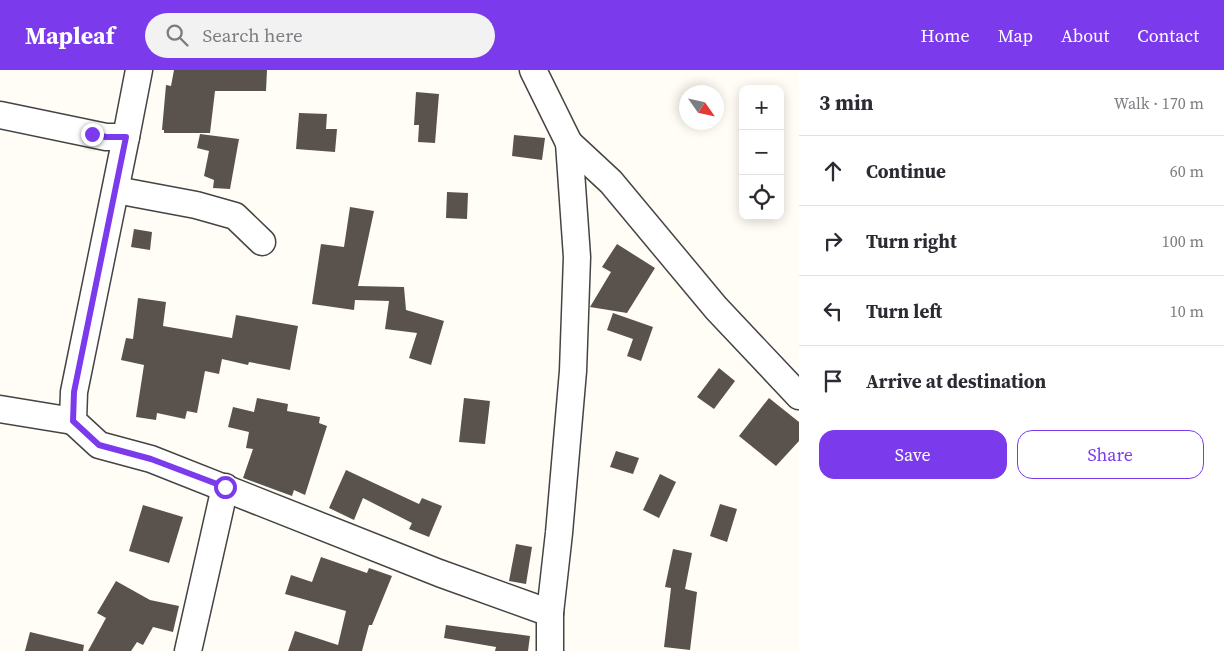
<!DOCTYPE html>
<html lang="en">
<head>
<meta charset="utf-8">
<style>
	:root { --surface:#fff; --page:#f2f2f3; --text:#2b2b33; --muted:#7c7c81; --line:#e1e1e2; --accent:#7c3aed }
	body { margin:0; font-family:"Source Serif 4",serif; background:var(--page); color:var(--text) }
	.controls { position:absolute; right:15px; top:15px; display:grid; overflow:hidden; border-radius:10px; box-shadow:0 2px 12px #0003 }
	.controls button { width:45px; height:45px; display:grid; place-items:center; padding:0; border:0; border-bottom:1px solid var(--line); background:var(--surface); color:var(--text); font:25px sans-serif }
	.compass { position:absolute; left:679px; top:15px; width:45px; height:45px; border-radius:50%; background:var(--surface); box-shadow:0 2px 12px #0003; rotate:124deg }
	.stop { position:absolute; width:15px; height:15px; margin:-11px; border:4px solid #7c3aed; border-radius:50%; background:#fff }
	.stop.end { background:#7c3aed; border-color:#fff; box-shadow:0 1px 5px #0008 }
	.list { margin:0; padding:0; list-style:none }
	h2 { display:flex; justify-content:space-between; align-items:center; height:65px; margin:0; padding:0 20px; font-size:21px }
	h2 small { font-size:16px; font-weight:400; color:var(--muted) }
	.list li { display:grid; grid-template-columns:32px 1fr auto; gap:15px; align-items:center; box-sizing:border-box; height:70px; padding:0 20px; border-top:1px solid var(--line) }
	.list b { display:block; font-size:19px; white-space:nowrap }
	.list em { font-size:16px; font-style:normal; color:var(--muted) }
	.actions { display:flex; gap:10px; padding:15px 20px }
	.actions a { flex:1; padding:11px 0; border:1px solid var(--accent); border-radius:15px; text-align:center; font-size:18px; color:var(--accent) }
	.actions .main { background:var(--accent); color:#fff }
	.icon { flex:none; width:28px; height:28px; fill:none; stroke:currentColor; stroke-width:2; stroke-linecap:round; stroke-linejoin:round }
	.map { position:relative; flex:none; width:799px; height:581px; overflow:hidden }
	header { display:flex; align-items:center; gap:30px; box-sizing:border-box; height:70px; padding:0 25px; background:var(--accent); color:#fff }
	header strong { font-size:24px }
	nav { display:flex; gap:28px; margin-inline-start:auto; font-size:18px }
	.search { width:350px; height:45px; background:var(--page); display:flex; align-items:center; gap:12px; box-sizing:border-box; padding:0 18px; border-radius:28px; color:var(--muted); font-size:19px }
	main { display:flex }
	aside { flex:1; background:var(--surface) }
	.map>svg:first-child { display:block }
	.building { fill:#5a524d }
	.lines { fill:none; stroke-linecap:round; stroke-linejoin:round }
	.minor-casing { stroke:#444; stroke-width:29 }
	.minor { stroke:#fff; stroke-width:26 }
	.route { stroke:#7c3aed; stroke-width:6 }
</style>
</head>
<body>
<header>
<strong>Mapleaf</strong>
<div class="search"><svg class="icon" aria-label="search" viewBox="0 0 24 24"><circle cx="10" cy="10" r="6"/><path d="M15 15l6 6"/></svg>Search here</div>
<nav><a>Home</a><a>Map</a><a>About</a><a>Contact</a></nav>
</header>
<main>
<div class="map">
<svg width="799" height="581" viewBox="0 0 799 581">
	<rect width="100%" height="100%" fill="#fffdf5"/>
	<g class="building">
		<polygon points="174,0 267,0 266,21 215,21 210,63 164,63 164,60 162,60 166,15 171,16"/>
		<polygon points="416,22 439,24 435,73 418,72 419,55 414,55"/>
		<polygon points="299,43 327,44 326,59 337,59 335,82 296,79"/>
		<polygon points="200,64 239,69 230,119 213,118 214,110 204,106 209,81 197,78"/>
		<polygon points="514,65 545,68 542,90 512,86"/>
		<polygon points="447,122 468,123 467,149 446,148"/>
		<polygon points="350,137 374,141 358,216 404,217 406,240 444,251 431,295 409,288 417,263 385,259 389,231 355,230 354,240 312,234 321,174 344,177"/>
		<polygon points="134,159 152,162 150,180 131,177"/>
		<polygon points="617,174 655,198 627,243 590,237 611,202 602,197"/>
		<polygon points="138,228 166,232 163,256 232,268 236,245 298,256 290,300 249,292 248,295 222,289 219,304 205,301 197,343 187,341 185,349 157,343 156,350 136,347 144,295 121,290 126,268 133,269"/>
		<polygon points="613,243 653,257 641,291 627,286 633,269 607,260"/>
		<polygon points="719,298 735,311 714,339 697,327"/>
		<polygon points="257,328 288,334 287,341 320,347 319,353 327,356 305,425 294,420 292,426 243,408 253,379 246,378 249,362 228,357 233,337 254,342"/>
		<polygon points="464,328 490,331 485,374 459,372"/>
		<polygon points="769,328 799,352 799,371 776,396 739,366"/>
		<polygon points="616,381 639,388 633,404 610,397"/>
		<polygon points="346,400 419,434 422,428 442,436 429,467 409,459 412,453 363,428 354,450 329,438"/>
		<polygon points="660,404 676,412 659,448 643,440"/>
		<polygon points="720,434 737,439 727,472 710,466"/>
		<polygon points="143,435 183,447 169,493 129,481"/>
		<polygon points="516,474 532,477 526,514 509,511"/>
		<polygon points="673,479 692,483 685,519 697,522 690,580 664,577 671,518 665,517"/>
		<polygon points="321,487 367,503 369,498 392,506 372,555 369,555 362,581 288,581 295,561 338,575 346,541 285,524 291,505 312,512"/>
		<polygon points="116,511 150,530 179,536 173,562 153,557 143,575 137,572 131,581 88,581 106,548 97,543"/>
		<polygon points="446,555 530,566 528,581 495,581 496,577 444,568"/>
		<polygon points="30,562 84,575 83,581 25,581"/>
	</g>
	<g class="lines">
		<g class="minor-casing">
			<g id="minor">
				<polyline points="533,0 569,73 577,187 573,301 559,463 550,543 550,581"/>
				<polyline points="0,45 106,67 126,67 74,322 73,351 99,375 151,389 439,503 550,543"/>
				<polyline points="126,67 139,0"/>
				<polyline points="569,73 611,112 716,238 799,326"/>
				<polyline points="116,120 196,135 235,146 262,172"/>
				<polyline points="0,339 73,351"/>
				<polyline points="188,581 225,417"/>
			</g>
		</g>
		<use href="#minor" class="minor"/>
	</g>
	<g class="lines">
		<polyline class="route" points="92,64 106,67 126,67 74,322 73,351 99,375 151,389 225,417"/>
	</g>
</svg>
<div class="controls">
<button>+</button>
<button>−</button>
<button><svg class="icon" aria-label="locate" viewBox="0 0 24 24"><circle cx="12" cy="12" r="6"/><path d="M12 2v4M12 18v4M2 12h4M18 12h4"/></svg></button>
</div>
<svg class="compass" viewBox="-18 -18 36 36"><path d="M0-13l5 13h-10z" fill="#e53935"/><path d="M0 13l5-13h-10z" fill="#7c7c81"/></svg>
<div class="stop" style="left:225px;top:417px"></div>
<div class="stop end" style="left:92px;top:64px"></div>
</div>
<aside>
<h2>3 min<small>Walk · 170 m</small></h2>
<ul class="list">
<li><svg class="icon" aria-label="ahead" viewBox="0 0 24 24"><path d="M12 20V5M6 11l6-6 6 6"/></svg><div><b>Continue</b></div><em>60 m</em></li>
<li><svg class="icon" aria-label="right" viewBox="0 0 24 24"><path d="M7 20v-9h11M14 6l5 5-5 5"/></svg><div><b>Turn right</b></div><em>100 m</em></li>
<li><svg class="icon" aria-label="left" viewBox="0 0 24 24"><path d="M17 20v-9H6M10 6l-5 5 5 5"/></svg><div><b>Turn left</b></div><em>10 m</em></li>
<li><svg class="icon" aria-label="arrive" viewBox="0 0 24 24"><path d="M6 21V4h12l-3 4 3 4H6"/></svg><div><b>Arrive at destination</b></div></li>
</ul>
<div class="actions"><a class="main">Save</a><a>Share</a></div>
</aside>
</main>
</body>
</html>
